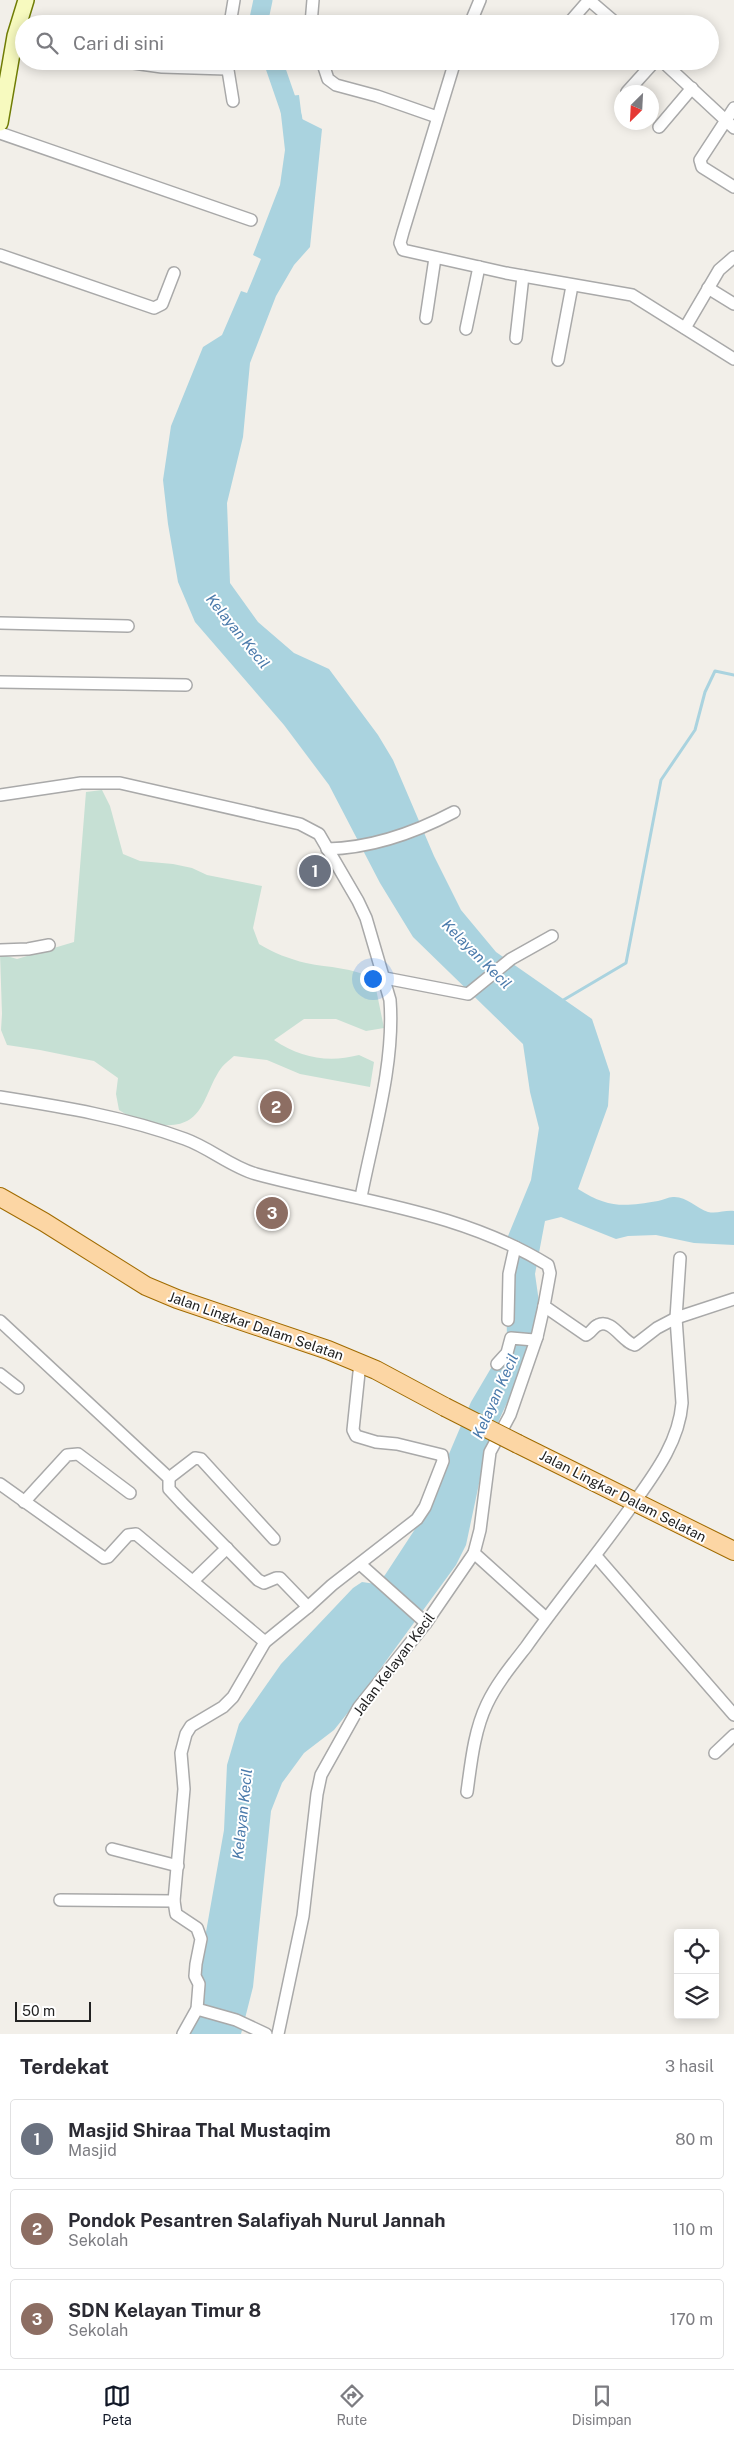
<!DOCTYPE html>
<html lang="id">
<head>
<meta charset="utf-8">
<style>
	:root { --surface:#fff; --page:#f7f7f7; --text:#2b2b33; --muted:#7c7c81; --line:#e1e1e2; --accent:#111827 }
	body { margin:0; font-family:"Public Sans",sans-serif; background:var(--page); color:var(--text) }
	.controls { position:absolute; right:15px; bottom:15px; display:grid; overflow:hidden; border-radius:5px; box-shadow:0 2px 12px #0003 }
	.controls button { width:45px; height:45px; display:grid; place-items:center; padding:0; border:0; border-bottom:1px solid var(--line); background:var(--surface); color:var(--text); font:25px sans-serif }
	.compass { position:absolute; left:614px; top:85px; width:45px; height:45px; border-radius:50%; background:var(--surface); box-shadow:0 2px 12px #0003; rotate:204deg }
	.scale { position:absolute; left:15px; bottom:12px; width:76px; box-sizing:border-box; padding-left:5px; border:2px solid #222; border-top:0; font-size:14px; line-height:18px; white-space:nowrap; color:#222; -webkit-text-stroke:4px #fff; paint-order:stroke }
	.you { position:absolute; left:372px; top:978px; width:18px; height:18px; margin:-12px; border:4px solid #fff; border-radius:50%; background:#1a73e8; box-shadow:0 0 0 8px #1a73e833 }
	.badge { display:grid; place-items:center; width:32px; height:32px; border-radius:50%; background:var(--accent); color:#fff; font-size:16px; font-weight:700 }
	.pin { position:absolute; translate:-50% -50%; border:2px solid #fff; box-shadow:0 1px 5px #0006 }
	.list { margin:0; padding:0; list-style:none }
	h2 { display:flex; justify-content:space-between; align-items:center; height:65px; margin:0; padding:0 20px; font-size:21px }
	h2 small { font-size:16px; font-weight:400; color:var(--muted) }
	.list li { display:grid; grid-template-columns:32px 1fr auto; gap:15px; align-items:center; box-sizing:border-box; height:80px; margin:0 10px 10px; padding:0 10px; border:1px solid var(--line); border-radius:5px }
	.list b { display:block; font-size:19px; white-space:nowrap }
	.list p { margin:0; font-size:16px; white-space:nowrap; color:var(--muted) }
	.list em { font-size:16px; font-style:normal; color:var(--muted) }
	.icon { flex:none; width:28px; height:28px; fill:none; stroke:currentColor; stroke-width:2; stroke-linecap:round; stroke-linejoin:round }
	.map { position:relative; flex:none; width:734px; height:2034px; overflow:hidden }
	.search { position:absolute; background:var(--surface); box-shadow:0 2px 12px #0003; left:15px; right:15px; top:15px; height:55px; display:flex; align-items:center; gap:12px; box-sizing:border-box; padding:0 18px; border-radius:28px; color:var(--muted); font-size:19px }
	.sheet { height:335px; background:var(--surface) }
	nav { display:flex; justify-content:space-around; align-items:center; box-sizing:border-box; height:70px; border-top:1px solid var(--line); background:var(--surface); font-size:14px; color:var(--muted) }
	nav a { display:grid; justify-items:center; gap:2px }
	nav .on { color:var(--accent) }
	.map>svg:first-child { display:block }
	.wetland { fill:#c6e0d4 }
	.water { fill:#aad3df }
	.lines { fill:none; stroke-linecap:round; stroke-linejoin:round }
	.stream { stroke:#aad3df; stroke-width:3 }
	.river { stroke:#aad3df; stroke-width:19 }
	.street-casing { stroke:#a9a9a9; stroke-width:14 }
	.secondary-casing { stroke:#707d05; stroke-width:18 }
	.primary-casing { stroke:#a06b00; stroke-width:20 }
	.street { stroke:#fff; stroke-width:11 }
	.secondary { stroke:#f7fabf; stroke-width:15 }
	.primary { stroke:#fcd6a4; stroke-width:18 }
	.primary-bridge-casing { stroke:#a06b00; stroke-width:20; stroke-linecap:butt }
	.primary-bridge { stroke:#fcd6a4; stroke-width:18 }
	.labels { text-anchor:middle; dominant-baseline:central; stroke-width:4; stroke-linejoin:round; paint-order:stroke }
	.street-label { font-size:14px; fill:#222; stroke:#fff }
	.water-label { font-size:15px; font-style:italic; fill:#4a7aab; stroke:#fff }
</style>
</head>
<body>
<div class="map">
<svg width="734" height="2034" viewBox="0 0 734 2034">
	<rect width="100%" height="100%" fill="#f2efe9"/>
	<path class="wetland" d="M102,790L110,806L123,854L140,861L173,864L192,868L207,875L262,886L253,928L259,944C274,953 289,959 306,963C330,968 352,967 374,979L384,1028L366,1031L336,1019H304L274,1040C301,1058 328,1063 359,1055L374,1062L370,1087L300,1074L267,1060L234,1056C230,1060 225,1063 222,1067C203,1092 206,1128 163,1125C145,1124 133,1119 119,1110L116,1094L118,1078L94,1061L40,1050L7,1045L1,1030L2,1014L0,954L17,959L74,942L86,792Z"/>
	<path class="water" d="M299,95L302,119L322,129L310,247L294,265L276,296L250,363L243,437L227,503L230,583L258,622L294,653L329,669L378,735L393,760L434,856L461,910L496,952L592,1019L610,1073L608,1106L578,1189C608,1208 623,1207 658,1201C663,1200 668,1197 673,1197C686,1196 696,1208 708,1212C717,1214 725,1210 734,1211V1245L694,1243L656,1235L628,1236L616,1239L561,1217L545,1221L535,1274L540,1309L518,1379L487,1446L466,1545L456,1565L354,1705L334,1730L304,1753L282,1783L271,1811L253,1987L241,2034H188L224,1830L227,1765L239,1724L281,1664L353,1588L362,1582L376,1584L385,1575L421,1520L471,1402L507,1341L506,1280L511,1254L506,1241L531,1180L539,1128L530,1092L523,1044L413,937L380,883L329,785L284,725L195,622L178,582L168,524L163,480L171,426L203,347L222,335L241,291L247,293L261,259L253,255L280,185L285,150L279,97Z"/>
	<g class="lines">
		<polyline class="stream" points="560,1002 626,963 661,780 695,730 705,692 715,671 734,675"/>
		<g class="river">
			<polyline points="261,24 259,19 263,0"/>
			<polyline points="273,61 293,119"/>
		</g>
		<g class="street-casing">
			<g id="street">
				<polyline points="589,0 617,24"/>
				<polyline points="230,24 234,0"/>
				<polyline points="311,24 313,0"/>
				<polyline points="470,24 480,0"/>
				<polyline points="568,24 589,0"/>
				<polyline points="119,61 162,67 226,69"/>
				<polyline points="322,61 328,79 336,85 377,96 437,117"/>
				<polyline points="455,61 403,232 400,243 403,250 506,273 632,295 734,359"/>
				<polyline points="662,61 734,128"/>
				<polyline points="227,64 233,101"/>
				<polyline points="627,92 655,61"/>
				<polyline points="734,108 700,160 702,167 734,187"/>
				<polyline points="659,127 692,88"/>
				<polyline points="0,133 251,220"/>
				<polyline points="0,255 154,308 162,304 174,273"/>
				<polyline points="708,288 734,304"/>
				<polyline points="426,318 435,258"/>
				<polyline points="685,328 719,270 734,257"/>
				<polyline points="466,329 479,267"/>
				<polyline points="516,338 523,276"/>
				<polyline points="558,360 572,286"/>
				<polyline points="0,623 128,626"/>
				<polyline points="0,682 186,685"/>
				<path d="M0,795L81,783H120L300,824L319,834L358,901L366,918L390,1000C395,1064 373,1135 361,1197"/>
				<path d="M327,849C371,848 416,832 454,812"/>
				<polyline points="0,950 28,949 49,945"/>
				<polyline points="385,978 468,994 511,959 552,936"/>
				<path d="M0,1097C63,1107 125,1117 185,1139C210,1148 231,1167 256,1174C355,1201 459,1210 548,1265L550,1273L544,1306L586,1335C591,1333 593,1327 598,1325C612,1318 623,1343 635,1345L657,1328L676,1318L734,1299"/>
				<polyline points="508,1320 509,1274 515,1247"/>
				<polyline points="0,1321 169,1478 169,1489 182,1503 258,1580 264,1583 276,1578 280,1578 308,1607"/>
				<polyline points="497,1364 507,1353 511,1338 534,1340 537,1337"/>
				<polyline points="0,1374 18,1388"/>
				<polyline points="169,1478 195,1458 201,1459 274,1539"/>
				<polyline points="0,1484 104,1558 108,1557 128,1535 136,1534 265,1642"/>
				<polyline points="24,1502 67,1455 78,1454 130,1493"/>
				<polyline points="474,1553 546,1618"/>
				<polyline points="596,1556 734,1715"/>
				<polyline points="360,1564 426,1623"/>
				<polyline points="193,1581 227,1548"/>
				<polyline points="715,1753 734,1735"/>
				<path d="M467,1792C471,1763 474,1731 487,1704C497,1683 512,1665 526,1647C559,1600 597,1555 631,1507C653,1476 679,1443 682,1403L676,1318L680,1258"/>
				<polyline points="112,1849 178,1866"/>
				<polyline points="60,1900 174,1901"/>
				<polyline points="197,2009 236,2020 266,2034"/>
				<polyline points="183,2034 197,2009 199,1984 195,1976 196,1964 201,1939 197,1928 176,1914 174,1901 184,1789 181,1753 186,1734 191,1726 223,1707 233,1697 265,1642 308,1607 332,1585 417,1519 425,1507 443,1461 442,1455 397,1444 376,1442 356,1436 353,1430 360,1363"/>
				<polyline points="278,2034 303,1916 317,1794 321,1775 359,1707 426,1623 474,1553 480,1530 490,1452 510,1415 537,1337 544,1306"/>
			</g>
		</g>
		<g class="secondary-casing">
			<polyline id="secondary" points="0,123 15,36 26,0"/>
		</g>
		<g class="primary-casing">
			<g id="primary">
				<polyline points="0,1197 44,1222 146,1286 177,1299 328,1350 376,1370 445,1407"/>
				<polyline points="518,1444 734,1551"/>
			</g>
		</g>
		<use href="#street" class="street"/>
		<use href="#secondary" class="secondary"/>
		<use href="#primary" class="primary"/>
		<g class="primary-bridge-casing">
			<polyline id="primary-bridge" points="445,1407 518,1444"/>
		</g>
		<use href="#primary-bridge" class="primary-bridge"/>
	</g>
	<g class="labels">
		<g class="street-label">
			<text transform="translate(256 1326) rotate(19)">Jalan Lingkar Dalam Selatan</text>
			<text transform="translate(623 1496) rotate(27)">Jalan Lingkar Dalam Selatan</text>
			<text transform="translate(394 1664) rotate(-53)">Jalan Kelayan Kecil</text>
		</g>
		<g class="water-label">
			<text transform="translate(238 631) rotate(51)">Kelayan Kecil</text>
			<text transform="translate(477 954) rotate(45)">Kelayan Kecil</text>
			<text transform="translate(495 1396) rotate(-66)">Kelayan Kecil</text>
			<text transform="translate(242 1814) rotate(-84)">Kelayan Kecil</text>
		</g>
	</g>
</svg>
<div class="controls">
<button><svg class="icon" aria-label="locate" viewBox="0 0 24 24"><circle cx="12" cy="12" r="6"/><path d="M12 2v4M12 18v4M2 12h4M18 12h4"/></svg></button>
<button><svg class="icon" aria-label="layers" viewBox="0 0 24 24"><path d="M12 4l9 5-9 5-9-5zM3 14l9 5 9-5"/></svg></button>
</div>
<svg class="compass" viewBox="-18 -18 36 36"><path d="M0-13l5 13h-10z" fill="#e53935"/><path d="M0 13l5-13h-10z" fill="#7c7c81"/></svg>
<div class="scale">50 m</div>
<div class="you"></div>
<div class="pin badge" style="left:315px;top:871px;background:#6b7280">1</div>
<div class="pin badge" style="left:276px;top:1107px;background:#8d6e63">2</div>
<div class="pin badge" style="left:272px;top:1213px;background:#8d6e63">3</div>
<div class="search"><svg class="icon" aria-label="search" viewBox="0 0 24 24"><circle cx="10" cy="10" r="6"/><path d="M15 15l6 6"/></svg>Cari di sini</div>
</div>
<section class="sheet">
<h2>Terdekat<small>3 hasil</small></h2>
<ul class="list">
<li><span class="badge" style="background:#6b7280">1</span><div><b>Masjid Shiraa Thal Mustaqim</b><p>Masjid</p></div><em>80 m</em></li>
<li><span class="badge" style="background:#8d6e63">2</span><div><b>Pondok Pesantren Salafiyah Nurul Jannah</b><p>Sekolah</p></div><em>110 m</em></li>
<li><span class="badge" style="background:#8d6e63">3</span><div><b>SDN Kelayan Timur 8</b><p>Sekolah</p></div><em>170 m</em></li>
</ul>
</section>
<nav>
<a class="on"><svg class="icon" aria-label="map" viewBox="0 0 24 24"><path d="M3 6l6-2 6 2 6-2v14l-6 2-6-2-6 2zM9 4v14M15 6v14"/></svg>Peta</a>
<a><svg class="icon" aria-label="directions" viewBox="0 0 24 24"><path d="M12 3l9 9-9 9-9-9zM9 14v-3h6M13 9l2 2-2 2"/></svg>Rute</a>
<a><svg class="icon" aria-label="saved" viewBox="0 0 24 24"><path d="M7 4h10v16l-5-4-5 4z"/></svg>Disimpan</a>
</nav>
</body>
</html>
